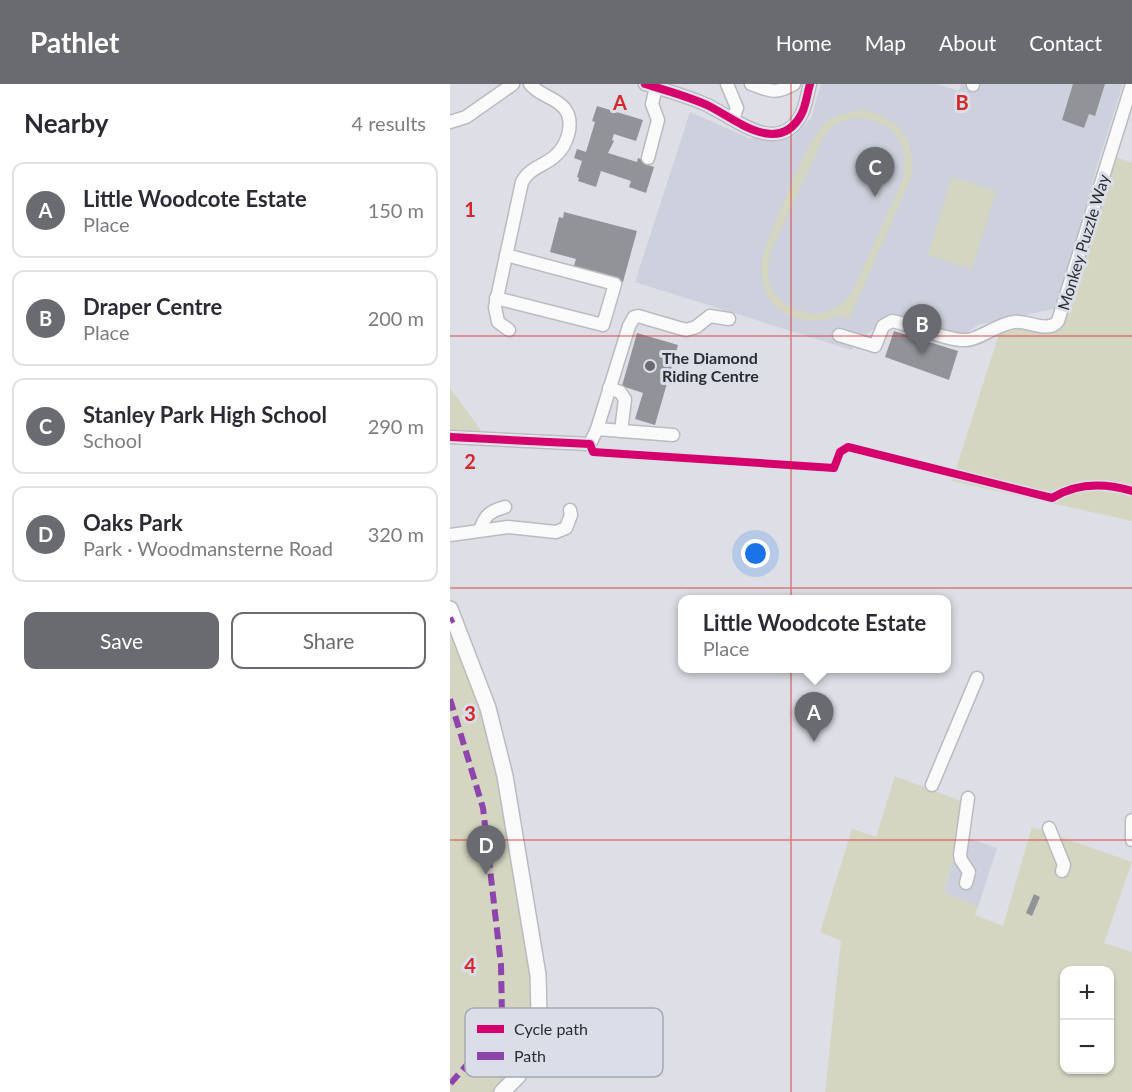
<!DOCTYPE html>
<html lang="en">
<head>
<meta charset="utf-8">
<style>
	:root { --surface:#fff; --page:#f7f7f7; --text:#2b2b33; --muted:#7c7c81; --line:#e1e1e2; --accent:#6a6b70 }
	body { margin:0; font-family:Lato,sans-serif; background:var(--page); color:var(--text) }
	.controls { position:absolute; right:18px; bottom:18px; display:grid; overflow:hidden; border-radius:12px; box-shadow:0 2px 4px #0004 }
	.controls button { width:54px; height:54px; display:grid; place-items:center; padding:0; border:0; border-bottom:2px solid var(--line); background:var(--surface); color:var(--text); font:30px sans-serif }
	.you { position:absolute; left:306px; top:470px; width:21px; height:21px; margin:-15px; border:4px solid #fff; border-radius:50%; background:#1a73e8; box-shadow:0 0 0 9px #1a73e833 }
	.badge { display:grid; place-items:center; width:39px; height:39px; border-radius:50%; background:var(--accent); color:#fff; font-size:20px; font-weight:700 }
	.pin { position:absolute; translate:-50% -50px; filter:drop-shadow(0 2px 3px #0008) }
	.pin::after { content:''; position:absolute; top:32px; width:21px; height:18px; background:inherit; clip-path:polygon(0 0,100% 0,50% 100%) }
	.popup { position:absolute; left:228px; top:511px; width:273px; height:78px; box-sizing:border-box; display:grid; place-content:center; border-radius:12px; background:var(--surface); filter:drop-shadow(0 2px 4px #0005); font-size:20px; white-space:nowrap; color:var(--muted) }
	.popup b { font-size:22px; color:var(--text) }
	.popup::after { content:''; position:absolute; left:50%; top:100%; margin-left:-12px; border:12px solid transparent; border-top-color:var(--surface) }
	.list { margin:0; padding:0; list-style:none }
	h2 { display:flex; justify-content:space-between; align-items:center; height:78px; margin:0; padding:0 24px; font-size:26px }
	h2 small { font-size:20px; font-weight:400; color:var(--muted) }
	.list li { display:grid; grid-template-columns:39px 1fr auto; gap:18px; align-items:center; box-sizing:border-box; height:96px; margin:0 12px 12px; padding:0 12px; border:2px solid var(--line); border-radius:12px }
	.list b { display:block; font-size:22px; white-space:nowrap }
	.list p { margin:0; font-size:20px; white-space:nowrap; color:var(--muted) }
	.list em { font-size:20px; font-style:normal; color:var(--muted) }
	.actions { display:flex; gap:12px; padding:18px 24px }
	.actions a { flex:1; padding:14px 0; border:2px solid var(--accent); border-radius:12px; text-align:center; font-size:21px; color:var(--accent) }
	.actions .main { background:var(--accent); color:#fff }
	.map { position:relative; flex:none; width:682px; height:1008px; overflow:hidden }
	header { display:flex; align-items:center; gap:36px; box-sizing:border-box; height:84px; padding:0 30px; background:var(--accent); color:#fff }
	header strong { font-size:28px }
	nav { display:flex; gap:33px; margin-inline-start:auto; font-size:21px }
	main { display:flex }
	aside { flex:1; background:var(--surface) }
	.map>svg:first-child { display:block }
	.built { fill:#cdd1dd }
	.green { fill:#d4d6c1; fill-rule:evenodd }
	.building { fill:#929398 }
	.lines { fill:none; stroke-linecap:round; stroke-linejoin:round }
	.minor-casing { stroke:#babbc0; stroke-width:15 }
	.major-casing { stroke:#babbc0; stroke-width:18 }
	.minor { stroke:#fafafb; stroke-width:12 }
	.major { stroke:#fafafb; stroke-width:15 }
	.quiet { stroke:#8e44ad; stroke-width:6; stroke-dasharray:12 6; stroke-linecap:butt }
	.cycleway-casing { stroke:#dadee9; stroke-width:11 }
	.cycleway { stroke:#d6006c; stroke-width:8 }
	.grid { fill:none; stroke:#d62828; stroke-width:1.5; stroke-opacity:0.55 }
	.poi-dot { fill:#6a6b70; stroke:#dadee9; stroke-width:2 }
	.labels { text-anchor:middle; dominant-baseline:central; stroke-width:6; stroke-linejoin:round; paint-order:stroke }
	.street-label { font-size:16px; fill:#2b2d31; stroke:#dadee9 }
	.poi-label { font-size:16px; font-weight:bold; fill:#2b2d31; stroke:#dadee9; text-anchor:start }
	.key { fill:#dadee9; stroke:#a6a9b2; stroke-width:1.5 }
	.key-label { font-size:16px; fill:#2b2d31 }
	.grid-label { font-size:20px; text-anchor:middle; font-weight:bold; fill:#d62828; stroke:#dadee9; stroke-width:6; stroke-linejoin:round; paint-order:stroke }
</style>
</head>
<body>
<header>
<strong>Pathlet</strong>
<nav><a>Home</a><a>Map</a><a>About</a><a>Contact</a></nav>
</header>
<main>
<aside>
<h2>Nearby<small>4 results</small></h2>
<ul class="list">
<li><span class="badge">A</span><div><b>Little Woodcote Estate</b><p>Place</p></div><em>150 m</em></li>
<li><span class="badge">B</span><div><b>Draper Centre</b><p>Place</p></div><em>200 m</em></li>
<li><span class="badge">C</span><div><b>Stanley Park High School</b><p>School</p></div><em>290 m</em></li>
<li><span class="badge">D</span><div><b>Oaks Park</b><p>Park · Woodmansterne Road</p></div><em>320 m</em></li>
</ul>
<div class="actions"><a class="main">Save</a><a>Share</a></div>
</aside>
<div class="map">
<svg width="682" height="1008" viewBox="0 0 682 1008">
	<rect width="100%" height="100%" fill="#dedfe6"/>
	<g class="built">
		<polygon points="371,0 487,0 509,7 511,0 673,0 647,82 608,224 528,241 510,253 437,232 401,266 185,198 240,28 299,54 343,53 361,34"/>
		<polygon points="510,751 547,764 528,823 494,808"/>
	</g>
	<g class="green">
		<path d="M415,26C451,37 464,52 462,91L399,236L391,231C359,245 316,233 312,193C310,182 313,172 316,161C327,136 358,54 375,39C387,30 400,27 415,26ZM402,34C440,33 459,55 454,93L402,209C384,232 355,237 333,217C326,212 321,207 319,199C317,189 319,180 320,170L374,52C381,42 390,37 402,34Z"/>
		<polygon points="664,72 682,79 682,437 502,397 549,250 579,242 603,248 615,239"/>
		<polygon points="502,93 546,107 522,185 478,171"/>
		<polygon points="0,304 33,349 0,349"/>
		<polygon points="0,536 38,624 88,891 84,960 53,1008 0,1008"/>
		<path d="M445,692L524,722L510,751L494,808L528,823L525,831L553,842L582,743L682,778L654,859L682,868V1008H375L391,857L370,848L402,745L426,753ZM614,886H660V986H614Z"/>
	</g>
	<g class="building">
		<polygon points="623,0 655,0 645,32 639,30 634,44 612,36"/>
		<polygon points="147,22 193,36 186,57 164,50 162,56 164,57 158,69 187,78 188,74 196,77 195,80 204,83 196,109 179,103 181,97 151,87 146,103 128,97 129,94 127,93 132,77 124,74 127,65 136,68 145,38 142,37"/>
		<polygon points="114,128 187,147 173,198 123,185 126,175 100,168 109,133 113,134"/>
		<polygon points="444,247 508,267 499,296 435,273"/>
		<polygon points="187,249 228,261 205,341 185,335 193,309 172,302"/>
		<polygon points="584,810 590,813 582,832 576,829"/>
	</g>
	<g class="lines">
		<g class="minor-casing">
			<g id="minor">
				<path d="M195,0C215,6 237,12 257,21C284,34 328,73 351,31C356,22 357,10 360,0"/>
				<polyline points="277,0 287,24 283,35"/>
				<path d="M301,0C321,7 324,11 344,0"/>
				<polyline points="523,1 523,0"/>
				<polyline points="0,38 16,33 63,0"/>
				<polyline points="198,74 208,36 202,20 206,3"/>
				<polyline points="46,214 153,241 165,200 56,171"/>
				<path d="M59,246L48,238L45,223L72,98C79,84 94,82 105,72C117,62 125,39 115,25C106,13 89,12 80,0"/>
				<path d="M389,251L425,262L433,242L442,237C462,241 498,257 516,256C529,256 547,240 564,238C578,236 598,250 608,237L682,0"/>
				<polyline points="159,304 170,308 175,315 171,347"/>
				<polyline points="147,345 179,242 184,233 188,232 236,246 246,243 260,232 279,235"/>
				<polyline points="0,353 140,360 147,345 223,351"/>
				<path d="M30,446C35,431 40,427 55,423"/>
				<polyline points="0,451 58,443 106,448 116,444 121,431 120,426"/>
				<polyline points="482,701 527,594"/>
				<polyline points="682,736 682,756"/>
				<polyline points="599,744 614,781 612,787"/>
				<polyline points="516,799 519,788 511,776 510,771 518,714"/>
				<polyline points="89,930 159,947"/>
			</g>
		</g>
		<g class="major-casing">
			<polyline id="major" points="0,525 38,624 55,692 88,891 89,930 84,960 68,992 52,1008"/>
		</g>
		<use href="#minor" class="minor"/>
		<use href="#major" class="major"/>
		<g class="quiet">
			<polyline points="0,537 4,535"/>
			<polyline points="0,615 33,724 51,881 52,932 28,968 0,1000"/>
		</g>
		<g class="cycleway-casing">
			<g id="cycleway">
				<path d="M195,0C215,6 237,12 257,21C284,34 328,73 351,31C356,22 357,10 360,0"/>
				<path d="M0,353L140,360L143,368L384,384L390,368L398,363L602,414C626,399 655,399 682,407"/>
			</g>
		</g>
		<use href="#cycleway" class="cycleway"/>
	</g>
	<path class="grid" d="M341,0V1008M0,252H682M0,504H682M0,756H682"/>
	<circle class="poi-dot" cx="200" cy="282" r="6"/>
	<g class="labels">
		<g class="street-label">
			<text transform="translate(633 158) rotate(-73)">Monkey Puzzle Way</text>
		</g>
		<g class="poi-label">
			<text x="212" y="273">The Diamond<tspan x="212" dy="18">Riding Centre</tspan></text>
		</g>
	</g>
	<rect x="15" y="924" width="198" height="69" rx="9" class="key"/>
	<rect x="27" y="941" width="27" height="8" fill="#d6006c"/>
	<rect x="27" y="968" width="27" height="8" fill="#8e44ad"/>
	<g class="key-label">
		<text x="64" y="951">Cycle path</text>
		<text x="64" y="978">Path</text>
	</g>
	<g class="grid-label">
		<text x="170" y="26">A</text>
		<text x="512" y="26">B</text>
		<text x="20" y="133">1</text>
		<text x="20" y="385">2</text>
		<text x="20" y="637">3</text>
		<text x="20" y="889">4</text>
	</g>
</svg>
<div class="controls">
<button>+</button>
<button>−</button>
</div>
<div class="you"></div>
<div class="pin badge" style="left:364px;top:658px">A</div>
<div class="popup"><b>Little Woodcote Estate</b>Place</div>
<div class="pin badge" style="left:472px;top:270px">B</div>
<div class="pin badge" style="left:425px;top:113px">C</div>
<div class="pin badge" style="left:36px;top:791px">D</div>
</div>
</main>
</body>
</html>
